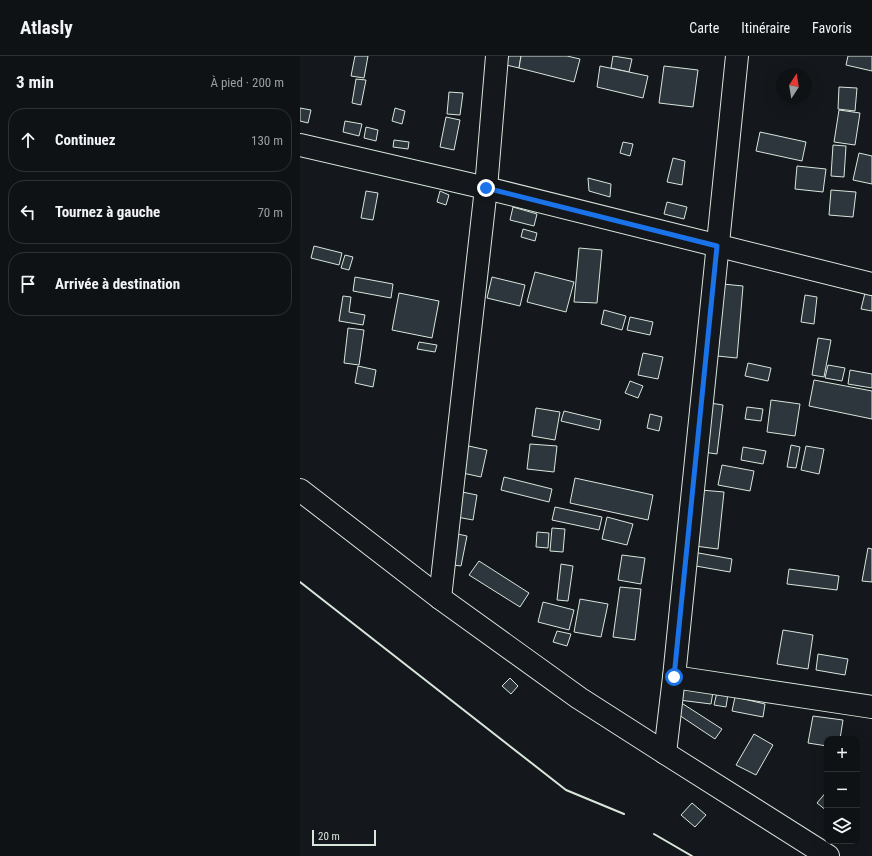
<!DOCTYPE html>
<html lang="fr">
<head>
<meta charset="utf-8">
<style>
	:root { --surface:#0f1215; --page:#1d2022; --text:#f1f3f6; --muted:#9b9ea0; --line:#2f3234 }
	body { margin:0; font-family:"Roboto Condensed",sans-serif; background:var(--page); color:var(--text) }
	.controls { position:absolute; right:12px; bottom:12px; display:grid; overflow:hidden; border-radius:8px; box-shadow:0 4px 16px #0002 }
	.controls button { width:36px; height:36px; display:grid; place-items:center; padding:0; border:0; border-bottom:1px solid var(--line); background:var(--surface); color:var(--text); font:20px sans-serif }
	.compass { position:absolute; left:476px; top:12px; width:36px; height:36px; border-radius:50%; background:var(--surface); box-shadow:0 4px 16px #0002; rotate:12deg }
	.scale { position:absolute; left:12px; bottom:10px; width:64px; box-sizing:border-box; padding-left:4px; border:2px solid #d8e6dc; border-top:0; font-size:11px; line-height:14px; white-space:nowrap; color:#d8e6dc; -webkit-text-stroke:3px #14181c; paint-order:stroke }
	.stop { position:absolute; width:12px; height:12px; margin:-9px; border:3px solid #1a73e8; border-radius:50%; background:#fff }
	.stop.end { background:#1a73e8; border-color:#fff; box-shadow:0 1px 4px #0008 }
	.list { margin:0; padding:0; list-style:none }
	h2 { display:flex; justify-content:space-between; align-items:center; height:52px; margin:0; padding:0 16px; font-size:17px }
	h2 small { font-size:13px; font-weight:400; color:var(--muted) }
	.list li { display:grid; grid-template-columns:26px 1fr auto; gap:12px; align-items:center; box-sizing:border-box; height:64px; margin:0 8px 8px; padding:0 8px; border:1px solid var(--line); border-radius:16px }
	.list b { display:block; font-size:15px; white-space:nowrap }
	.list em { font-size:13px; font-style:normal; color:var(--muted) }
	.icon { flex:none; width:22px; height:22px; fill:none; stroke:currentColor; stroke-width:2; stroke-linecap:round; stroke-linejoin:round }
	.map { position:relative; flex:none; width:572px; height:800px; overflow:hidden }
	header { display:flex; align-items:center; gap:24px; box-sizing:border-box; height:56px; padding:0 20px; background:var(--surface); border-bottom:1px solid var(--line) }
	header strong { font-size:19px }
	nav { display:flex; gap:22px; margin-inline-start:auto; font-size:14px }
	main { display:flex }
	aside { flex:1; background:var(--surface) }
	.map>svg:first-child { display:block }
	.building { fill:#2c363c; stroke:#d8e6dc }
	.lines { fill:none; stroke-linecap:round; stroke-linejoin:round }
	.minor-casing { stroke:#d8e6dc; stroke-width:24 }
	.minor { stroke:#14181c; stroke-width:22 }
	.wall { stroke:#d8e6dc; stroke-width:2 }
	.route { stroke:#1a73e8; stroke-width:5 }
</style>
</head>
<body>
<header>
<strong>Atlasly</strong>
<nav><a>Carte</a><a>Itinéraire</a><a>Favoris</a></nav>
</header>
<main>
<aside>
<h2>3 min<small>À pied · 200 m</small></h2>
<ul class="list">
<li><svg class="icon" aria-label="ahead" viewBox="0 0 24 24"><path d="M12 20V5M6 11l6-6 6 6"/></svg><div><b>Continuez</b></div><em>130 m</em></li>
<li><svg class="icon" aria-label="left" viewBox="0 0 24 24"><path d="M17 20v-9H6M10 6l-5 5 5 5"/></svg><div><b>Tournez à gauche</b></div><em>70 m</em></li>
<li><svg class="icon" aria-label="arrive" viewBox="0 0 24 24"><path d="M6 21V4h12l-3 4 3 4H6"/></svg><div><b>Arrivée à destination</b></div></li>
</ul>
</aside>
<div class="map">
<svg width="572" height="800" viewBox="0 0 572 800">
	<rect width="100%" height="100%" fill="#14181c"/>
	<g class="building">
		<polygon points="55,0 68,0 64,22 51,20"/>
		<polygon points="203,0 221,0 219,12 202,8"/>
		<polygon points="221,0 267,0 280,3 274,26 219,12"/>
		<polygon points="313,0 332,3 329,16 311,12"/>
		<polygon points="548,0 572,0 572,15 546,9"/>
		<polygon points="300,10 348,20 343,42 297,31"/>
		<polygon points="364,10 398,14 393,51 359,47"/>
		<polygon points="56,23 66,24 61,49 52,47"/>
		<polygon points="539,31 557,32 555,55 538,53"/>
		<polygon points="149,36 163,37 160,59 147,58"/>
		<polygon points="0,52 11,54 8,67 0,65"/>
		<polygon points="95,52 105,55 102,68 92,65"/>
		<polygon points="539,54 560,57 555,89 534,86"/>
		<polygon points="146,61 160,64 154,94 140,91"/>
		<polygon points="45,65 62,68 59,80 43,76"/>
		<polygon points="66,71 78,74 76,85 64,82"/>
		<polygon points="460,76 506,86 502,105 456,95"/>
		<polygon points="94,84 109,86 108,93 93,91"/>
		<polygon points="323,86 333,88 330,100 320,97"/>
		<polygon points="533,89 546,90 544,121 531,120"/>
		<polygon points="559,97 572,100 572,128 553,124"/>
		<polygon points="373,102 385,105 382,129 367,126"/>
		<polygon points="497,110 526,113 523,136 495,133"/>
		<polygon points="288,122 311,128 310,141 289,135"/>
		<polygon points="531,134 556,136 553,161 529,159"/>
		<polygon points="66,135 78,137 73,164 61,162"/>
		<polygon points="140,135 149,139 146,149 137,146"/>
		<polygon points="367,146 387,151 384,163 364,158"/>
		<polygon points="213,151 237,158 234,170 210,164"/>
		<polygon points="223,173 237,177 235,185 221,181"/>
		<polygon points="14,190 42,197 39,209 11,202"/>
		<polygon points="279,192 302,194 297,247 274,246"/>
		<polygon points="45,199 53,201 49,214 41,212"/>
		<polygon points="235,216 274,226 266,256 227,246"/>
		<polygon points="55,221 93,228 91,242 53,235"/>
		<polygon points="192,221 225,229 220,250 187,242"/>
		<polygon points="423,228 443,230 437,302 417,300"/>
		<polygon points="566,233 572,235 572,255 561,253"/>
		<polygon points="99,237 139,245 132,282 92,274"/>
		<polygon points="505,239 517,241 514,268 501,266"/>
		<polygon points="43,240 51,241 49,256 65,259 63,269 39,265"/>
		<polygon points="304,254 326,260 322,274 301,268"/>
		<polygon points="330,261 353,266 350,279 327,274"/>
		<polygon points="48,272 64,274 59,309 44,307"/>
		<polygon points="518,282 531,284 524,321 512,319"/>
		<polygon points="119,286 137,289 135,296 117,293"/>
		<polygon points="343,297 363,301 358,323 338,319"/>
		<polygon points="448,307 471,312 468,325 445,320"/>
		<polygon points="528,309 545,312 542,325 525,322"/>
		<polygon points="58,310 76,314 73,331 55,327"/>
		<polygon points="550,314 572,318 572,332 548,328"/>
		<polygon points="514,324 572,335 572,363 509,350"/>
		<polygon points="330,325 343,330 338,342 325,337"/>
		<polygon points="471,344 500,348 495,380 467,376"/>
		<polygon points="410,347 423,349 417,398 403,396"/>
		<polygon points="447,351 463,353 461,365 445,363"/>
		<polygon points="236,352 260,356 255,384 232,380"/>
		<polygon points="264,355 301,364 299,374 261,365"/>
		<polygon points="350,358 362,361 359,375 347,372"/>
		<polygon points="230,388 257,390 254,416 227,413"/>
		<polygon points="164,389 187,394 181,421 158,416"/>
		<polygon points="491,389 500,391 496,412 487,411"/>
		<polygon points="506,390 524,393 519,418 501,414"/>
		<polygon points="443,391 466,395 463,408 441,404"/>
		<polygon points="422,409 454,415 450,435 418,429"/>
		<polygon points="204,421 252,433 249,446 201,434"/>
		<polygon points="275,422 353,439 348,464 270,447"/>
		<polygon points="401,434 424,436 418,493 395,490"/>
		<polygon points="162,436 177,439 173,464 157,461"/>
		<polygon points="255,451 302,461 299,474 252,464"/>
		<polygon points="307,461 333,468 327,489 302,483"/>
		<polygon points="252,472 265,473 263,496 250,495"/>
		<polygon points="237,476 249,477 248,492 236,491"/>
		<polygon points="153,477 167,480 161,510 147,508"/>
		<polygon points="568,492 572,493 572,526 562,525"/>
		<polygon points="393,496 432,503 430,516 390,509"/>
		<polygon points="322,499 345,502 341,528 318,524"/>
		<polygon points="179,505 229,537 220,551 169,519"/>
		<polygon points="261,508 273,510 268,545 257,544"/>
		<polygon points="489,513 539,520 537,534 487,528"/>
		<polygon points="320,531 341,533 335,584 313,581"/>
		<polygon points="280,543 308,548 301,581 274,576"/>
		<polygon points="243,546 274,554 269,574 238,566"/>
		<polygon points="483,574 513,579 508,613 477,608"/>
		<polygon points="257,575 271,578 267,590 253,586"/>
		<polygon points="518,598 548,603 545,619 516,614"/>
		<polygon points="210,622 218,630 211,638 202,630"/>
		<polygon points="381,631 413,636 411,648 379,644"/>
		<polygon points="417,636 428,638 426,651 414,649"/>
		<polygon points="435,641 465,648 463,661 432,655"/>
		<polygon points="380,646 422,673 415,683 373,655"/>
		<polygon points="513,660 543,664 540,683 527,683 527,690 508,687"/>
		<polygon points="454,678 473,689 456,719 436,709"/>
		<polygon points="527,735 527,755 517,747"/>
		<polygon points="392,747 406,759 395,771 381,759"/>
	</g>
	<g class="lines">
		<g class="minor-casing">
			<g id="minor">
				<polyline points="0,89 186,132 572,228"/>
				<polyline points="0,434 140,542 279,642 365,697 528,800"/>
				<polyline points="140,542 186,132 197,0"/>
				<polyline points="374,621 572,651"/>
				<polyline points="365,697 374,621 437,0"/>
			</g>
		</g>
		<use href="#minor" class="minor"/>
		<g class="wall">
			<polyline points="0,526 266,734 324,758"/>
			<polyline points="354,778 392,800"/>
		</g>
	</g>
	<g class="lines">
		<polyline class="route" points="186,132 417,190 374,621"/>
	</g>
</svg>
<div class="controls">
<button>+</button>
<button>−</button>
<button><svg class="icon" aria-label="layers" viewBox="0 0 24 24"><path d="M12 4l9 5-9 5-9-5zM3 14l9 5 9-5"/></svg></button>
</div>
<svg class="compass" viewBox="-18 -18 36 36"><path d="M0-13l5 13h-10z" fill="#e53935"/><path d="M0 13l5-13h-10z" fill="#9b9ea0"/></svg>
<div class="scale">20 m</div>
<div class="stop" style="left:374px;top:621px"></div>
<div class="stop end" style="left:186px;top:132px"></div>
</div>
</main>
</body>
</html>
